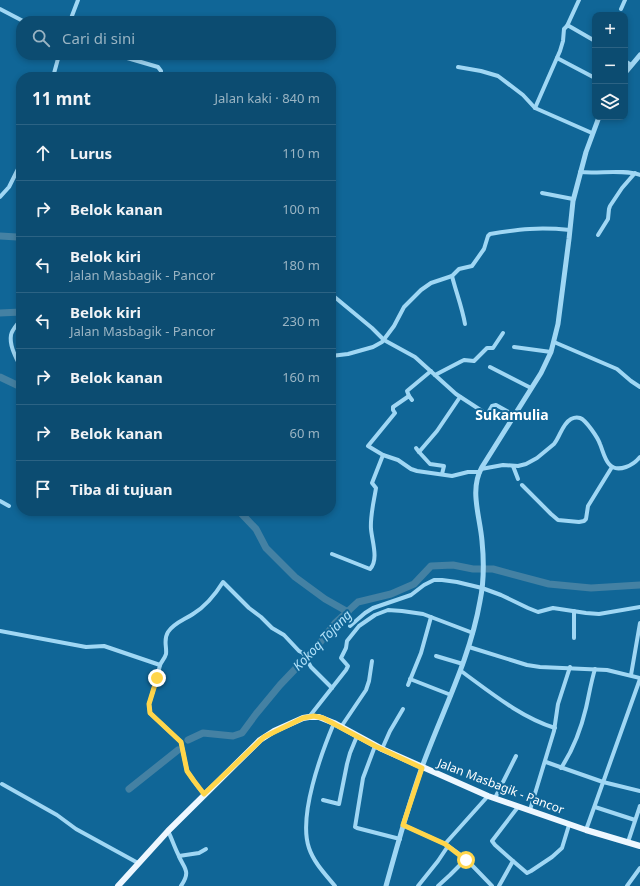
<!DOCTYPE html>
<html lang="id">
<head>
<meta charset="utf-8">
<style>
	:root { --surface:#0c4c71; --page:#1a5679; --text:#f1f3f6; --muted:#9ab4c3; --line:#2c6384 }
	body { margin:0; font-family:"Noto Sans",sans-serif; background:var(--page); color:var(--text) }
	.controls { position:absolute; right:12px; top:12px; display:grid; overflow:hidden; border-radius:8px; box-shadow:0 2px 6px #0003 }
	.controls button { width:36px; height:36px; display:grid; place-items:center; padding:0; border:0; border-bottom:1px solid var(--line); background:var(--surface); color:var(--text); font:20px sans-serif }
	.stop { position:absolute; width:12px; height:12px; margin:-9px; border:3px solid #ffd54a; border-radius:50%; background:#fff }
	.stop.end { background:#ffd54a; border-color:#fff; box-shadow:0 1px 4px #0008 }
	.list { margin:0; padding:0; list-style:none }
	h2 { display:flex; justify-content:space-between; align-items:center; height:52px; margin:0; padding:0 16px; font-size:17px }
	h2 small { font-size:13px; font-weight:400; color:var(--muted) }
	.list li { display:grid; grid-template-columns:26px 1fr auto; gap:12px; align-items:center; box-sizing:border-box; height:56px; padding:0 16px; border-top:1px solid var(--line) }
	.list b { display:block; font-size:15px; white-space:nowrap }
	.list p { margin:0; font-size:13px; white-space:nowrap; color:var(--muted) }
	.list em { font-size:13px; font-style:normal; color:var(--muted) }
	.icon { flex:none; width:22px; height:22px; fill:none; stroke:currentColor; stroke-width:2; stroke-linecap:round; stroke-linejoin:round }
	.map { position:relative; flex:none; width:640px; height:886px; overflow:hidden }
	.search { position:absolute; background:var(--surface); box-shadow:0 2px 6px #0003; left:16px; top:16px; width:320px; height:44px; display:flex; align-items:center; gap:10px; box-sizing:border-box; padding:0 14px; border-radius:16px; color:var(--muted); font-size:15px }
	.panel { position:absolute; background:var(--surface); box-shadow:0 2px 6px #0003; left:16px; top:72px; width:320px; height:444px; border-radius:16px }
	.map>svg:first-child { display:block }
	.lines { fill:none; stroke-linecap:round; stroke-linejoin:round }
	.river { stroke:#4481a3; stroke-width:7 }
	.minor { stroke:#a0d7f4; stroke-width:4 }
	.tertiary { stroke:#a0d7f4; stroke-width:5 }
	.primary { stroke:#edf7ff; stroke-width:6 }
	.route { stroke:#ffd54a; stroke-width:5 }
	.labels { text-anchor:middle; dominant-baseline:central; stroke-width:4; stroke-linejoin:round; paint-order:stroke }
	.street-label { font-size:12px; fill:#fff; stroke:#106697 }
	.water-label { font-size:13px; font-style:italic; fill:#b4e3fb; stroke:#106697 }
	.quarter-label { font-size:14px; font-weight:bold; fill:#fff; stroke:#106697 }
</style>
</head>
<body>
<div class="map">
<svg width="640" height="886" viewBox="0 0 640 886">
	<rect width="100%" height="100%" fill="#106697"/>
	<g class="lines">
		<g class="river">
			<polyline points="0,236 17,237 21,239"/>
			<polyline points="0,313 21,312"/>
			<polyline points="0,377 21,387"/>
			<polyline points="239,511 256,529 266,548 295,577 325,599 348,612"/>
			<polyline points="188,740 203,733 233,736 242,733 256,714 280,685 319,644 335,623 358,602 391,594 414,584 431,566 453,565 473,569 493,569 549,584 591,588 640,585"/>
			<polyline points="129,789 178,750"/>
		</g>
		<g class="minor">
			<polyline points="0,9 23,21"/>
			<polyline points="621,9 625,0"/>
			<polyline points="70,21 78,0"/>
			<polyline points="567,26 569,26 595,41"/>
			<polyline points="117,55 158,67 161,71 161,77"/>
			<polyline points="557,58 595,78"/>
			<polyline points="625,61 631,65"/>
			<polyline points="458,67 481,71 498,76 523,95 535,108 592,133"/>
			<polyline points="53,77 59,55"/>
			<polyline points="535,108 560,51 563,41 564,29 567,26 579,0"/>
			<path d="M580,172C598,174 624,169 640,175"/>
			<polyline points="542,193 573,199"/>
			<polyline points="0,197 9,187 21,163"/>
			<polyline points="598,235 608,219 609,209 610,206 622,188 635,173"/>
			<path d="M452,276C456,292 462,307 465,324"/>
			<polyline points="331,294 372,328 384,340 415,357 456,394 485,413 488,413 492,406 496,405 514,415"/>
			<path d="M21,319C18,324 12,329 11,335C9,346 17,359 21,368"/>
			<polyline points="554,342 617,369 631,381 640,387"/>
			<polyline points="514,347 551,352"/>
			<path d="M331,356L348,354L373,347L382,342L394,326L404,307L421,290L431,283L452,276L459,269L472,266L484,249L488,236L490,234C520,229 539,227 570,230"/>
			<polyline points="490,367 531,388"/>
			<polyline points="435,375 460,362 464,360 474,361 487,348 493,348 503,333"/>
			<polyline points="409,396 407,391 431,371"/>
			<polyline points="416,448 419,452 437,431 460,397"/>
			<polyline points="419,452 430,464 444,466 442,474"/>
			<polyline points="383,455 398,460 411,469 417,471 452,476 468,472 480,472"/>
			<polyline points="513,466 518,479"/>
			<path d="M481,469L503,465L518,466L526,464L537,458L554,444C560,437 562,424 571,419C573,418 577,417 580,418C586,420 598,438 600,444C603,451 604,458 609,464C613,469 620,469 626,467C632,465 636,462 640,457"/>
			<polyline points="522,485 551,514 558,520 579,522 584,521 586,519 588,506 612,467"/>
			<polyline points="0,501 9,506"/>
			<path d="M332,554L370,569C379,560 372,541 371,529C370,516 374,501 376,488L372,483L383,455L368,446L395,413L393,410V407L409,396L412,400"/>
			<polyline points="574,611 574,638"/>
			<polyline points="350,626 365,613 373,608 411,595 424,585 434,580 442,580 457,582 482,588 501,595 528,608 538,612 553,608 586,613 599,614 640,607"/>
			<polyline points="0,631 86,647 104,646 160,665 157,678 149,704 150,713 181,742 187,771 199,788 204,794"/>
			<polyline points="469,647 527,665 540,667 607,670 640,678"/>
			<polyline points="436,656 463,664"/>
			<path d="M160,665C162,661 165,658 166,654C167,646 163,640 168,632C174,623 184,620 193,614C206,606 215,595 223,582L249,608L261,617L272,628L284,635L299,651L303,653L311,667L332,688"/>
			<path d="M461,671C490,692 520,717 555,728"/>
			<polyline points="631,675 640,623"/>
			<polyline points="410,679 451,695"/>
			<polyline points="408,685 421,653 431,617"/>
			<polyline points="309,717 346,670 348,666 341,658 346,648 347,641 359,626 375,615 388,610 402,611 423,614 473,633"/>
			<path d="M334,723C321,754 298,816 309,848C314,863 326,875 335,886"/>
			<polyline points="341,727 366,690 369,681 372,661"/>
			<polyline points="375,746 363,778 355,827 357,828 400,839"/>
			<polyline points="382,749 390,731 403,709"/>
			<polyline points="546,762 603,782 640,791"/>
			<path d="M561,768C573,750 581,729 586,708C589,695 591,682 595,669"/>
			<polyline points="2,784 57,815 76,829 138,863"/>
			<polyline points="495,798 516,756"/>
			<polyline points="323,800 339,804 347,764 350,753 357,736"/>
			<polyline points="595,807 635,820"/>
			<polyline points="530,810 554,731 558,704 570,667"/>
			<polyline points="403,825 445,844 466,859 492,886"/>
			<polyline points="586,830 640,679"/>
			<path d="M168,831C172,839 174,846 178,854C183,868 192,870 181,886"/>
			<polyline points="628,842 640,806"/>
			<polyline points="445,844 488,796"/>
			<polyline points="179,856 199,853 206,849"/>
			<polyline points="513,861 527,873 531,871 552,857 562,848 569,825"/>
			<polyline points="418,886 438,861 448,846"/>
			<polyline points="438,886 450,875 466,859"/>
			<polyline points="499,886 513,861 495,845 492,841 518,807"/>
			<polyline points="627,886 640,868"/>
		</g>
		<g class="tertiary">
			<polyline points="625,73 640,55"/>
			<path d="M386,886C397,846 408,806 422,767C442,712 470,659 480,601C484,582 484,561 482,541C480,516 469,490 482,467L541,373L551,352L558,324L569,239L573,201L586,152L599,117"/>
		</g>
		<polyline class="primary" points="118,886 168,831 260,740 274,731 303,718 309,717 319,717 334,723 382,749 488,796 586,830 640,846"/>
	</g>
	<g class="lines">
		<polyline class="route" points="157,678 149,704 150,713 181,742 187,771 194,781 204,794 264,737 303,718 314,716 323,718 375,746 422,768 403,825 445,844 466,860"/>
	</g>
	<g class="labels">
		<g class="street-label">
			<text transform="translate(501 786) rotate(21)">Jalan Masbagik - Pancor</text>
		</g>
		<g class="water-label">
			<text transform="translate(322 640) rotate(-46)">Kokoq Tojang</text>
		</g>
		<g class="quarter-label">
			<text x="512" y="414">Sukamulia</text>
		</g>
	</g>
</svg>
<div class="controls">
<button>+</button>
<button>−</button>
<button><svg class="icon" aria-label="layers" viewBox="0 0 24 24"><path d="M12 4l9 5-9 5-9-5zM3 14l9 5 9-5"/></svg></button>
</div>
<div class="stop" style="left:466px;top:860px"></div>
<div class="stop end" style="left:157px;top:678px"></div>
<div class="search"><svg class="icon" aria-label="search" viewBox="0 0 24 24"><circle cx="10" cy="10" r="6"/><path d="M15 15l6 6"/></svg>Cari di sini</div>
<section class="panel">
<h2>11 mnt<small>Jalan kaki · 840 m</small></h2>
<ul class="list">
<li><svg class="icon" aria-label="ahead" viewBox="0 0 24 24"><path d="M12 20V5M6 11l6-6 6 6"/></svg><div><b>Lurus</b></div><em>110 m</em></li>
<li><svg class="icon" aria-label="right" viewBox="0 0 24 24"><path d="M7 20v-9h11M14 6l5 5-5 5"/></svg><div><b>Belok kanan</b></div><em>100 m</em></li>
<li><svg class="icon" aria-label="left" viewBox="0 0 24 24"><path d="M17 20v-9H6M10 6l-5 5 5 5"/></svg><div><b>Belok kiri</b><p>Jalan Masbagik - Pancor</p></div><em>180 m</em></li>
<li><svg class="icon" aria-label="left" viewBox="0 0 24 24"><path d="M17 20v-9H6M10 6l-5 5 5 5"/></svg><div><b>Belok kiri</b><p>Jalan Masbagik - Pancor</p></div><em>230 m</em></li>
<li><svg class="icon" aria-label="right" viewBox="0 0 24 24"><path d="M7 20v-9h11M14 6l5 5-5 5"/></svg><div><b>Belok kanan</b></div><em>160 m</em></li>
<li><svg class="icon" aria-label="right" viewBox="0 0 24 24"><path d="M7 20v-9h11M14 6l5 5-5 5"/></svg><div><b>Belok kanan</b></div><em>60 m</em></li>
<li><svg class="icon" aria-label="arrive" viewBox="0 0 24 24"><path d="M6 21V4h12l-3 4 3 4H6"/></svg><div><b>Tiba di tujuan</b></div></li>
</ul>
</section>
</div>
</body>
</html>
